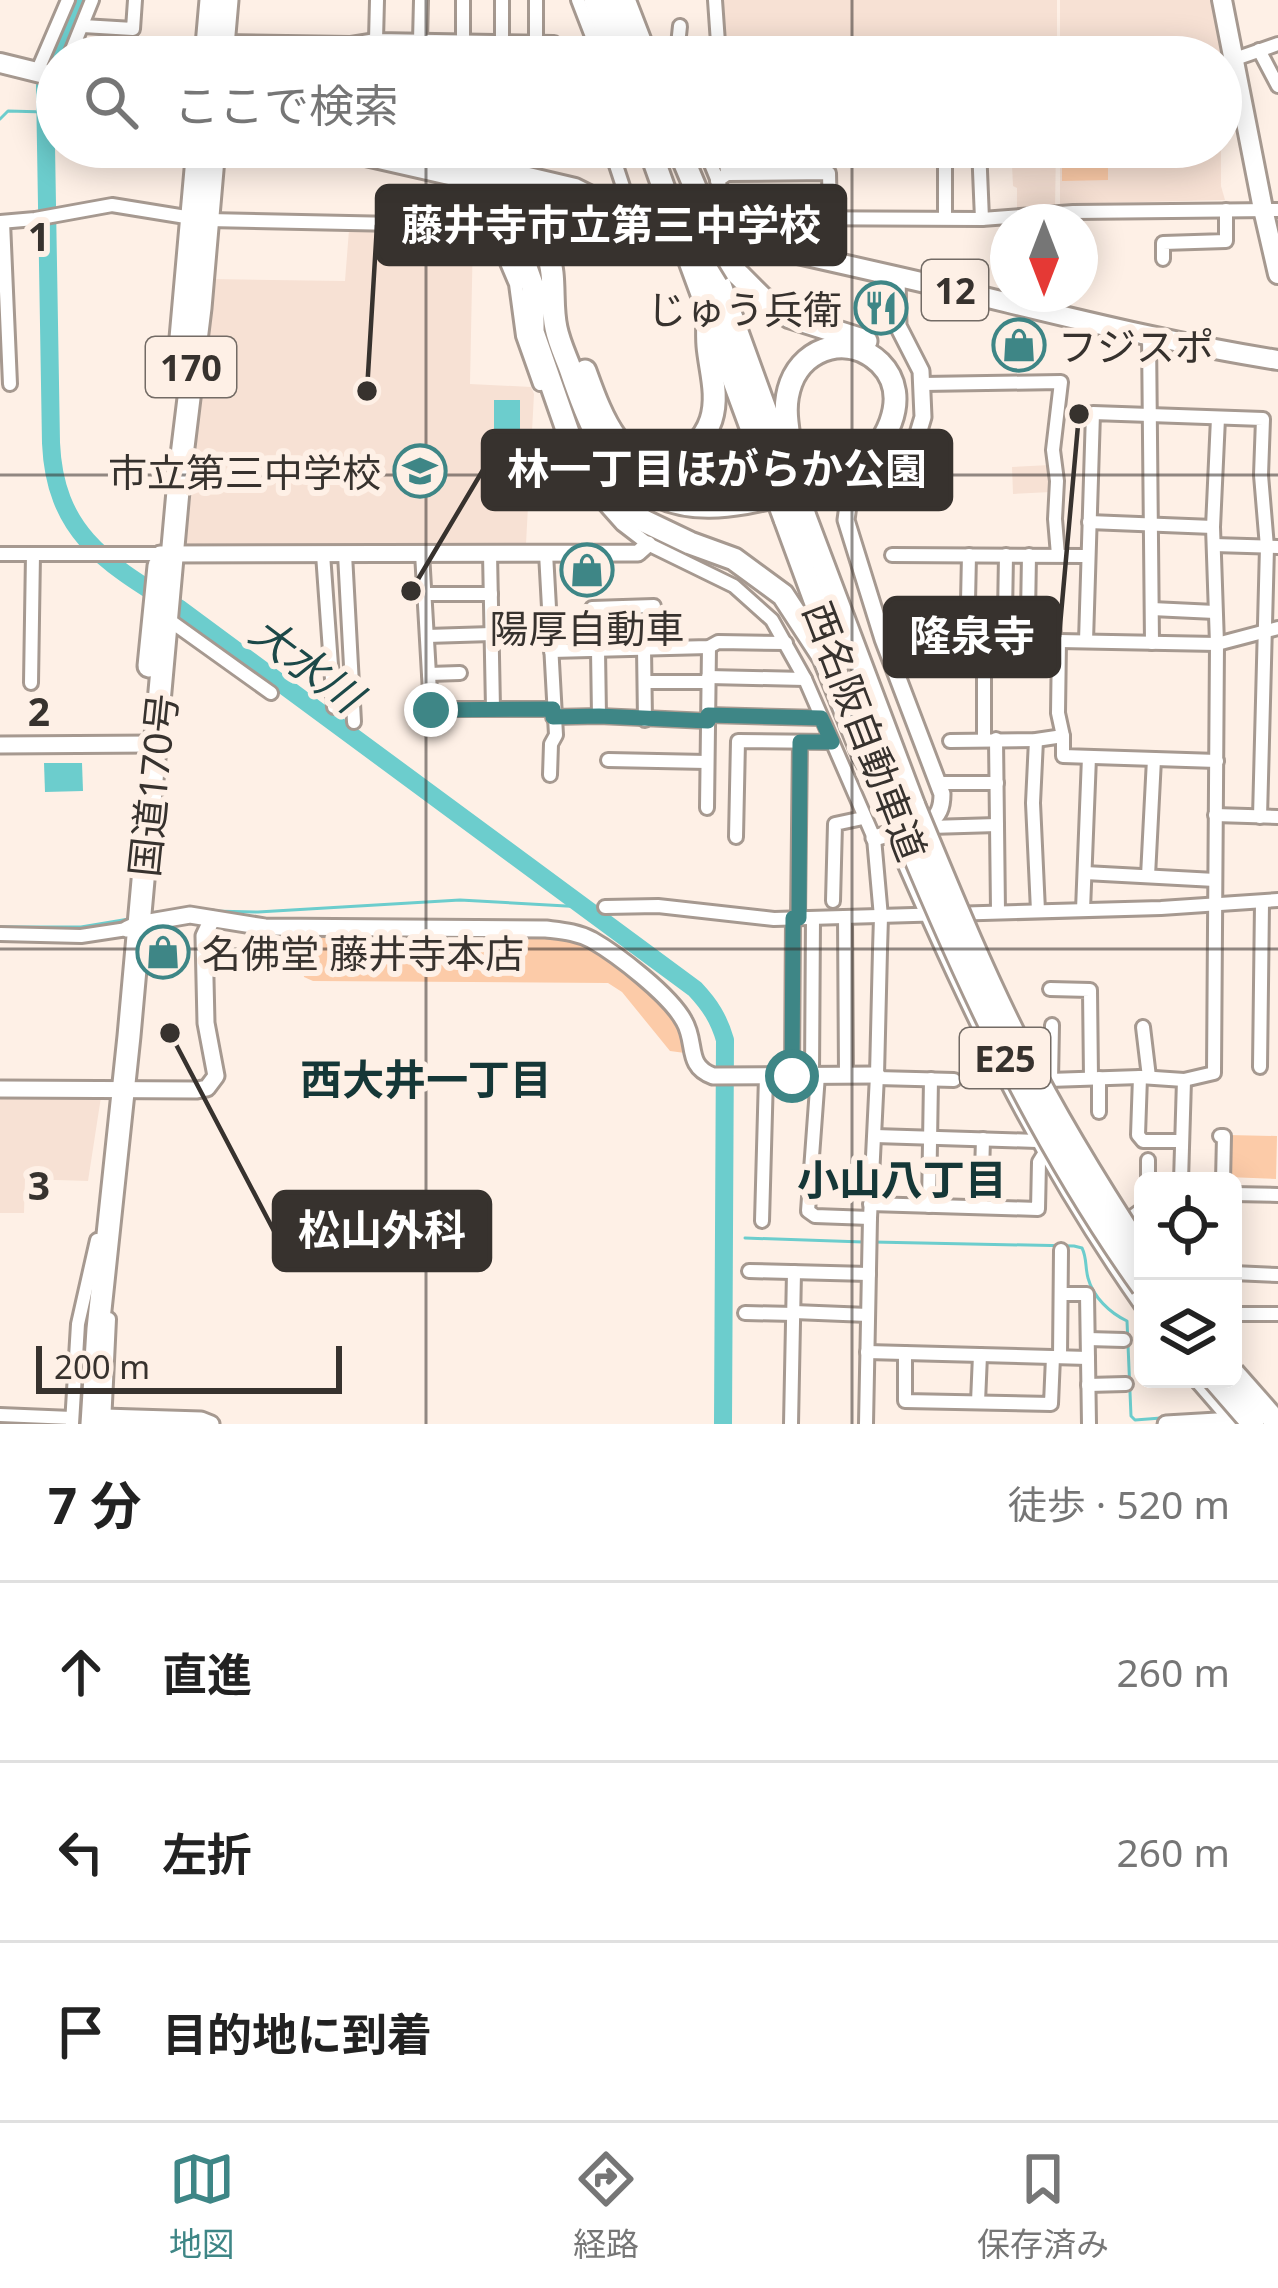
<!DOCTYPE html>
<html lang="ja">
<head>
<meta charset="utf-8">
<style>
	:root { --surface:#fff; --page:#f6f6f6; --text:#222; --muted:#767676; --line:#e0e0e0; --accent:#3e8686 }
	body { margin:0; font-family:"Noto Sans","Noto Sans JP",sans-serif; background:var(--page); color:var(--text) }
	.controls { position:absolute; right:36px; bottom:36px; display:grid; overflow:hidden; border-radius:18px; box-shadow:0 6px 30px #0003 }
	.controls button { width:108px; height:108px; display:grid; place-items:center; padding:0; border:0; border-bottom:3px solid var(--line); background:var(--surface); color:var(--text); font:60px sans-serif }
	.compass { position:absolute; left:990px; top:204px; width:108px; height:108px; border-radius:50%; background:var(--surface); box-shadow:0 6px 30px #0003; rotate:180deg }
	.scale { position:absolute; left:36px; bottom:30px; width:306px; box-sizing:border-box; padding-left:12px; border:6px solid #37322e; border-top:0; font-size:33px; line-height:42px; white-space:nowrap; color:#37322e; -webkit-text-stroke:9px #fef0e6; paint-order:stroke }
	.stop { position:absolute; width:36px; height:36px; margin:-27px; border:9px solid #3e8686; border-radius:50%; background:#fff }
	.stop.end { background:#3e8686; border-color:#fff; box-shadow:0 3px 12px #0008 }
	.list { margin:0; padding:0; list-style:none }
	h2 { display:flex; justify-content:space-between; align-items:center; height:156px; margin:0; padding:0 48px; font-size:51px }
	h2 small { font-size:39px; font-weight:400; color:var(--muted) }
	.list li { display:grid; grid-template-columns:78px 1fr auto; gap:36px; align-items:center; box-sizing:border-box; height:180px; padding:0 48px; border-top:3px solid var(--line) }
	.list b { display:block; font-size:45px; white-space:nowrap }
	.list em { font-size:39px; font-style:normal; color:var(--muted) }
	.icon { flex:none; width:66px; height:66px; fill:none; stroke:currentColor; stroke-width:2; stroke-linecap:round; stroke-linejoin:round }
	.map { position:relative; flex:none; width:1278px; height:1424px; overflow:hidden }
	.search { position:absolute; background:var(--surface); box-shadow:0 6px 30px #0003; left:36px; right:36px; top:36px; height:132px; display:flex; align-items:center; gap:30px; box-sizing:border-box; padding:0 42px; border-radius:66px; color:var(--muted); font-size:45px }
	.sheet { height:696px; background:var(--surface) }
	nav { display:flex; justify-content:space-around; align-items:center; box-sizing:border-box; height:168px; border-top:3px solid var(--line); background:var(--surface); font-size:33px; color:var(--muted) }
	nav a { display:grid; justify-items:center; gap:6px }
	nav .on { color:var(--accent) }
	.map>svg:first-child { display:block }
	.built { fill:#f7e1d4 }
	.green { fill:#fccba8 }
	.water { fill:#6ccdcd }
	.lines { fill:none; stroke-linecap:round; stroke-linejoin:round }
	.stream { stroke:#6ccdcd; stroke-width:3 }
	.river { stroke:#6ccdcd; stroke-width:18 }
	.minor-casing { stroke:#a69990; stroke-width:18 }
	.tertiary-casing { stroke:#a69990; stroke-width:21 }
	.secondary-casing { stroke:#a69990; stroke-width:24 }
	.primary-casing { stroke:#a69990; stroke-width:24 }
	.trunk-casing { stroke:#a69990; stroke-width:27 }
	.motorway-casing { stroke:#a69990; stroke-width:27 }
	.minor { stroke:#fff; stroke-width:12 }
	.tertiary { stroke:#fff; stroke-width:15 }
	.secondary { stroke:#fff; stroke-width:18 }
	.primary { stroke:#fff; stroke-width:18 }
	.trunk { stroke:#fff; stroke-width:21 }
	.motorway { stroke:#fff; stroke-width:21 }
	.motorway-bridge-casing { stroke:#a69990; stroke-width:27; stroke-linecap:butt }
	.motorway-bridge { stroke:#fff; stroke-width:21 }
	.route { stroke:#3e8686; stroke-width:15 }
	.grid { fill:none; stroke:#37322e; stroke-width:3; stroke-opacity:0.55 }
	.labels { text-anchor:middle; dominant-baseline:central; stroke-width:12; stroke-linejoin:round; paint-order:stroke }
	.shield { fill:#fef0e6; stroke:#736b65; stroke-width:3 }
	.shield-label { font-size:36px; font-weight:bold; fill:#37322e }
	.poi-label { font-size:39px; fill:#37322e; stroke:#fef0e6; text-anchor:end }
	.street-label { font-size:39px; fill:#37322e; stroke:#fef0e6 }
	.water-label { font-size:42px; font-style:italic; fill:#1c4949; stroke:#fef0e6 }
	.neighbourhood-label { font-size:42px; font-weight:bold; fill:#153737; stroke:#fef0e6 }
	.grid-label { font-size:39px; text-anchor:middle; font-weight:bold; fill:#37322e; stroke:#fef0e6; stroke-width:12; stroke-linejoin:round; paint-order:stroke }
	.leader { fill:none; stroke:#37322e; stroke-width:4.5 }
	.callout-dot { fill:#37322e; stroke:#fef0e6; stroke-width:4.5 }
	.callout { fill:#37322e; stroke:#37322e; stroke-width:4.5 }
	.callout-label { font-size:42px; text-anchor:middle; font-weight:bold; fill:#fff }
</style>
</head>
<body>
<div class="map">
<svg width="1278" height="1424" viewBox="0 0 1278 1424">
	<rect width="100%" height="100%" fill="#fef0e6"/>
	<g class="built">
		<polygon points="718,0 1057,0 1057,57 721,57"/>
		<polygon points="1060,0 1213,0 1224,52 1221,60 1221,186 1225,200 1060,204 1060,147 1221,147 1221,57 1060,57"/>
		<polygon points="1014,147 1056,147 1055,208 1017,211 1017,188 1013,186 1012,165 1015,159"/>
		<polygon points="349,230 473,233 470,384 531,387 534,394 526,544 186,546 212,279 345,281"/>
		<polygon points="1050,465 1051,492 1013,494 1012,467"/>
		<polygon points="0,1096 101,1097 88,1181 25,1179 24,1213 0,1213"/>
	</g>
	<g class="green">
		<polygon points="1062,147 1108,147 1108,180 1062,181"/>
		<polygon points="307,934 528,936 562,937 579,941 655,994 678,1020 685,1053 670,1051 622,992 608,983 313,981 304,977 299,943"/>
		<polygon points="1228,1135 1277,1136 1276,1179 1227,1177"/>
	</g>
	<g class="water">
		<rect x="494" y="400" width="26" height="36"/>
		<polygon points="44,763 82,763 83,791 45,792"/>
	</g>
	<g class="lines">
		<g class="stream">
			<polyline points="0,119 8,111 45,112"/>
			<polyline points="210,911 258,912 460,900 584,907"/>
			<polyline points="150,913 176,910"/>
			<polyline points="0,927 81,927 129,919"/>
			<polyline points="745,1238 863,1242"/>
			<path d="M873,1242L1074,1246L1082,1248C1087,1258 1085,1267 1088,1278C1093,1297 1110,1313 1127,1321L1131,1416L1135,1420L1161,1418"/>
		</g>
		<path class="river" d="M79,0L51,61L45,86L51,443C55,535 108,564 180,609L695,989C710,1005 719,1019 725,1040L723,1424"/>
		<g class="minor-casing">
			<g id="minor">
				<polyline points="377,0 376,40 554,43"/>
				<polyline points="578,0 600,57"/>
				<polyline points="629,0 651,57"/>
				<polyline points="715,0 719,57"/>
				<polyline points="83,26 133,29 135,0"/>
				<polyline points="420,41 421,0"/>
				<polyline points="463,41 463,0"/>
				<polyline points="223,42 351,44 376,40"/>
				<polyline points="502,42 502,0"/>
				<polyline points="536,43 536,0"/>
				<polyline points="646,45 719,48"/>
				<polyline points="678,45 680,26"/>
				<polyline points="1259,50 1278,86"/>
				<polyline points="69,57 92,0"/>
				<polyline points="1235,59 1278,44"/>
				<polyline points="37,72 68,0"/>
				<polyline points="610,147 633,217"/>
				<polyline points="704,147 733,218 732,225"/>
				<polyline points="725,147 727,174"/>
				<polyline points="979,147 982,219"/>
				<polyline points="462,179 463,195 483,212 499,244 516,284 523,336 540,384"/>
				<polyline points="717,181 727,174 829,173 830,217"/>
				<polyline points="733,218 982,219 1073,212 1278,210"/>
				<polyline points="945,218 945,147"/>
				<polyline points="208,220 491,226"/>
				<polyline points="0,222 35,219 112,205 192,218"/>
				<polyline points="3,222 10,384"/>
				<polyline points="1163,259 1163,243 1226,241 1226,210"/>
				<polyline points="1149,335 1152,643"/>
				<polyline points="923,384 1061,382 1053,450 1057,481 1055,519 1058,555"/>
				<polyline points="590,488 622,524 648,544 734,586 772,620 805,679 874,838 881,917 880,950 877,1075 870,1218 866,1424"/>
				<polyline points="1089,522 1213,527"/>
				<polyline points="1214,545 1278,547"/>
				<polyline points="422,553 432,727"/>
				<polyline points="490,553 493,709"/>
				<polyline points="546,553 556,735 551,744 550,775"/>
				<polyline points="0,554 160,554"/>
				<polyline points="323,554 334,707"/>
				<polyline points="345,554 354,722"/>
				<polyline points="892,555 1088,556"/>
				<polyline points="1006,555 1005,615 1053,615 1054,637 1059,641 1058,713 1063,736 1063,756 1217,761"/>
				<polyline points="425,594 491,594"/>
				<polyline points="624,607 625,649"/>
				<polyline points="592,608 654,606"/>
				<polyline points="1152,609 1215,612"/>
				<polyline points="1028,615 1029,555"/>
				<polyline points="169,620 271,693"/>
				<polyline points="427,636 492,634"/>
				<polyline points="1059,641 1217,644 1278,628"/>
				<polyline points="1086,641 1093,413 1263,419 1261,475 1267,547 1260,817"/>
				<polyline points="644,648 645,720"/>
				<polyline points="967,648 969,555"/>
				<polyline points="598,650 599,716"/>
				<polyline points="939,650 967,648 984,653 984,739"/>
				<polyline points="551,651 709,647 718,642 786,643"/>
				<polyline points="429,674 460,673"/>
				<polyline points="708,677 805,679"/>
				<polyline points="645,682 708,682"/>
				<polyline points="31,683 33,554"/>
				<polyline points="431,709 553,709"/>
				<polyline points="708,715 821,718"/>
				<polyline points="553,717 599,716 708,721"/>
				<polyline points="996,739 998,911"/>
				<polyline points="1036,740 1033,803 1038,911"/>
				<polyline points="950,741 1036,740 1063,736"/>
				<polyline points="608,760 707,762"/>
				<polyline points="938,783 997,783"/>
				<polyline points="707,808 709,647"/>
				<polyline points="1215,815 1278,817"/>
				<polyline points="930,827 997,825"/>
				<path d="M891,833C964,1003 1036,1156 1143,1308"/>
				<polyline points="736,837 738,741 832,742"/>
				<polyline points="1085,873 1215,880"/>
				<polyline points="1148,876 1154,759"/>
				<polyline points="833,901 835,824 863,818"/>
				<polyline points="605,907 658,906 774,919 1161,908 1278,900"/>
				<polyline points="1083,910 1089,757"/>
				<polyline points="845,917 846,1075"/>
				<polyline points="798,918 800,742"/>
				<polyline points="0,934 81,936 127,929"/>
				<polyline points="1050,989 1090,990 1091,1078"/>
				<polyline points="1143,1027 1149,1077"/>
				<polyline points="1260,1067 1262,903"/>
				<polyline points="792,1075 793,918"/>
				<polyline points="812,1075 813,918"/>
				<polyline points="818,1075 808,1211 815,1216 870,1218"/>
				<polyline points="1140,1077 1138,1135 1143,1141 1182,1141"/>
				<polyline points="877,1078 954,1080"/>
				<polyline points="1099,1078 1099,1112"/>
				<polyline points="1049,1080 1140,1077 1184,1080 1214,1073 1217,644 1213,527 1218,418"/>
				<polyline points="1051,1080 1052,1025"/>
				<polyline points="875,1136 1037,1141"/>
				<polyline points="1220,1136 1224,1136 1223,1181"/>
				<polyline points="1148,1181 1148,1160"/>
				<polyline points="1181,1181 1184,1080"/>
				<polyline points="1233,1194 1278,1195"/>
				<polyline points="870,1204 1038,1209 1039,1162 1044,1154"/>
				<polyline points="929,1206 931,1079"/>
				<polyline points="981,1207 983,1139"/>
				<polyline points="1129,1219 1143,1209"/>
				<polyline points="762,1221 766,1076"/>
				<polyline points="749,1271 869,1274"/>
				<polyline points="1233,1273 1278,1275"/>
				<polyline points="1061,1294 1087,1294 1089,1424"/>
				<polyline points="794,1312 868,1315"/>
				<polyline points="745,1313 794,1314"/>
				<polyline points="1233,1314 1278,1314"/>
				<polyline points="1088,1339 1124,1340"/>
				<polyline points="867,1352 1088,1358"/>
				<polyline points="905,1353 905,1401 1051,1404 1053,1357"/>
				<polyline points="1060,1357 1061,1250"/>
				<polyline points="1195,1379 1233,1423"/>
				<polyline points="1088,1385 1126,1384"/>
				<polyline points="978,1402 980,1355"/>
				<polyline points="0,1415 72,1418"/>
				<polyline points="72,1424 78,1324 97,1240"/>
				<polyline points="104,1424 109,1319"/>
				<polyline points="791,1424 794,1272"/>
			</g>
		</g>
		<g class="tertiary-casing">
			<g id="tertiary">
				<polyline points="160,554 638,553 648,544"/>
				<polyline points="0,745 155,744"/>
				<path d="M874,838L928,823C939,816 942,807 942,794L883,639L846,520L848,505L884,479L917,437L923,417L921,371L898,326L897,276"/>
				<path d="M127,929L138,924L190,915L265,927L546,929C562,931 577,932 592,940C618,955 670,995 684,1021C697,1043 685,1066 713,1076L877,1075"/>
				<polyline points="0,1089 197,1090 207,1088 216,1076 206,1023 204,936 212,919"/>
				<polyline points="104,1417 201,1420 211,1424"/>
				<polyline points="1166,1424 1251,1419"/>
			</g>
		</g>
		<g class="secondary-casing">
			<polyline id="secondary" points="1222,0 1263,209 1278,274"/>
		</g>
		<g class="primary-casing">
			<g id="primary">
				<polyline points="0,63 57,77"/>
				<path d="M326,147C515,191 705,233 895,276C1023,305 1149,340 1278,360"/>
				<polyline points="401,147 575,188 607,204"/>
			</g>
		</g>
		<g class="trunk-casing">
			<g id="trunk">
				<polyline points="206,57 211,0"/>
				<polyline points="222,57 227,0"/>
				<polyline points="181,338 198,147"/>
				<polyline points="149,666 159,566"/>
				<polyline points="92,1424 98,1329 129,1036 179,480 200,308 214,147"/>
			</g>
		</g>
		<g class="motorway-casing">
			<g id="motorway">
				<polyline points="595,0 616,57"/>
				<polyline points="616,0 637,57"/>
				<polyline points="684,245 770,479"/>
				<polyline points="707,249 782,456"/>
				<path d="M552,255C551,216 567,215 600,211"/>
				<polyline points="737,273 762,298 790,317 866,341"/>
				<path d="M585,371C593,393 602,419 616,438C643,476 697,462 711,420C719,395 710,370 708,346C707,334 708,321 708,309"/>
				<path d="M788,474C789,462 791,449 789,437C786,418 784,402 791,383C805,346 850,334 880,363C914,397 884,451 851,471C831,483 804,491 782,495C734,506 684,517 641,486C601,458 586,415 571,371C566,357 559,343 556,328C552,310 554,291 552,273C550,256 536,210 528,194C524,187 516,180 511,173L497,186L533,287V332L571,441L589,475L619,503L644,521L690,543L734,559L783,595L824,658L862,752L888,798"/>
				<polyline points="804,514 914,806"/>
				<polyline points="785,519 838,663"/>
			</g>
		</g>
		<use href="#minor" class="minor"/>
		<use href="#tertiary" class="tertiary"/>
		<use href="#secondary" class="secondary"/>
		<use href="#primary" class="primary"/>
		<use href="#trunk" class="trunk"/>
		<use href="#motorway" class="motorway"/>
		<g class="motorway-bridge-casing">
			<g id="motorway-bridge">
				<polyline points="649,147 684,245"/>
				<polyline points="678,147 718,242 737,273"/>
				<polyline points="788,474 804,514"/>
				<polyline points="770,479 785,519"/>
				<path d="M914,806C948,888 981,970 1022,1050C1057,1120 1100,1189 1143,1255"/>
				<path d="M897,814C965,980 1039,1141 1143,1287"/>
				<polyline points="1233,1373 1278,1424"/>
				<polyline points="1214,1379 1253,1424"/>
			</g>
		</g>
		<use href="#motorway-bridge" class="motorway-bridge"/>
	</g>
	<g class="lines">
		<polyline class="route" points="431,710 553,709 553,717 599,716 708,721 708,715 821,718 832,742 800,742 799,918 793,918 792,1076"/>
	</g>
	<path class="grid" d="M426,0V57M852,0V57M426,147V1424M852,147V1424M0,475H1278M0,949H1278"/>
	<defs>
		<g id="restaurant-ring" transform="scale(2.7)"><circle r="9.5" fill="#fef0e6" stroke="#3e8686" stroke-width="1.5"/><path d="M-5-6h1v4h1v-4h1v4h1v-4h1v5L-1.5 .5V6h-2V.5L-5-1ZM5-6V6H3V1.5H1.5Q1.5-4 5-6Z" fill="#3e8686"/></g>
		<g id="shop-ring" transform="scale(2.7)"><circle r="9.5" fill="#fef0e6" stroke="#3e8686" stroke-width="1.5"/><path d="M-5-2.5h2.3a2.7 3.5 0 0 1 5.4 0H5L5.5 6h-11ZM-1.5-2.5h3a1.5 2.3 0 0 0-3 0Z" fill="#3e8686"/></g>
		<g id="school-ring" transform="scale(2.7)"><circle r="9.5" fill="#fef0e6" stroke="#3e8686" stroke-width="1.5"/><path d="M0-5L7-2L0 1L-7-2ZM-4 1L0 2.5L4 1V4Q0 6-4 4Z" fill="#3e8686"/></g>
	</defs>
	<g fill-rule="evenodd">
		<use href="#restaurant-ring" x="881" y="308"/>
		<use href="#shop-ring" x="1019" y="345"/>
		<use href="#school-ring" x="420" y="471"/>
		<use href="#shop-ring" x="587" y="570"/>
		<use href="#shop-ring" x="163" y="952"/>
	</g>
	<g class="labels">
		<g class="shield">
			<rect x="922" y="260" width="66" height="60" rx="9"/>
			<rect x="146" y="337" width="90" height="60" rx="9"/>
			<rect x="960" y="1028" width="90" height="60" rx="9"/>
		</g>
		<g class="shield-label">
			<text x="955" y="290">12</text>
			<text x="191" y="367">170</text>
			<text x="1005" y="1058">E25</text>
		</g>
		<g class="poi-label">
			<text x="842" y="308">じゅう兵衛</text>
			<text x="1058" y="345" text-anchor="start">フジスポ</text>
			<text x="381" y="471">市立第三中学校</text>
			<text x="587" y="627" text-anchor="middle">陽厚自動車</text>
			<text x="202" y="952" text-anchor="start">名佛堂 藤井寺本店</text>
		</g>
		<g class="street-label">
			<text transform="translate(866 731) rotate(69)">西名阪自動車道</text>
			<text transform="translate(152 785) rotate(-84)">国道170号</text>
		</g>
		<g class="water-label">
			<text transform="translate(307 663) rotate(37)">大水川</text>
		</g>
		<g class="neighbourhood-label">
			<text x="426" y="1078">西大井一丁目</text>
			<text x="902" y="1178">小山八丁目</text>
		</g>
	</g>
	<g class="grid-label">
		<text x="39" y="251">1</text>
		<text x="39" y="726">2</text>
		<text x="39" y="1200">3</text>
	</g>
	<path class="leader" d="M367 391L377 225M411 591L483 470M1079 414L1059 637M170 1033L274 1231"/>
	<g class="callout-dot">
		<circle cx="367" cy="391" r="12"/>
		<circle cx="411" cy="591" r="12"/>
		<circle cx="1079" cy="414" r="12"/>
		<circle cx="170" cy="1033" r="12"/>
	</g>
	<g class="callout">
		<rect x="377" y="186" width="468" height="78" rx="12"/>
		<rect x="483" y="431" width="468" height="78" rx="12"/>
		<rect x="885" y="598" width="174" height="78" rx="12"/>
		<rect x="274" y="1192" width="216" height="78" rx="12"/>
	</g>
	<g class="callout-label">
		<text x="611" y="240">藤井寺市立第三中学校</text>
		<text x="717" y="484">林一丁目ほがらか公園</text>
		<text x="972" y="651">隆泉寺</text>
		<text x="382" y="1245">松山外科</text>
	</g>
</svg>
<div class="controls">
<button><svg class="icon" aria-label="locate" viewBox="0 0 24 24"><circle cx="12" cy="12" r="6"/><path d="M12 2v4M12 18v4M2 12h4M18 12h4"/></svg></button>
<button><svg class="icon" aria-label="layers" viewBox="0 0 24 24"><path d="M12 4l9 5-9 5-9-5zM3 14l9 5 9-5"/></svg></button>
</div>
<svg class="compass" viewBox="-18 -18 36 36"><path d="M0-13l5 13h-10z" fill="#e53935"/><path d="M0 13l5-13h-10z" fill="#767676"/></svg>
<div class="scale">200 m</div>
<div class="stop" style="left:792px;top:1076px"></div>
<div class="stop end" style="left:431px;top:710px"></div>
<div class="search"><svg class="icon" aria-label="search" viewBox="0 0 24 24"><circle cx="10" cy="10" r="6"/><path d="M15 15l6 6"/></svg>ここで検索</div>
</div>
<section class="sheet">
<h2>7 分<small>徒歩 · 520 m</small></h2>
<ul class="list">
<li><svg class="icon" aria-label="ahead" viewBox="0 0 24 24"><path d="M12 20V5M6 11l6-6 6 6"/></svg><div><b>直進</b></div><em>260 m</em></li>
<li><svg class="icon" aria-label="left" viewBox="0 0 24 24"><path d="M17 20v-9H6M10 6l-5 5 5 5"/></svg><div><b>左折</b></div><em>260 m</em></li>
<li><svg class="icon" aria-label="arrive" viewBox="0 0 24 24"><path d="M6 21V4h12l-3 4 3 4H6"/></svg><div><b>目的地に到着</b></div></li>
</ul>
</section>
<nav>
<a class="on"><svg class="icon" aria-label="map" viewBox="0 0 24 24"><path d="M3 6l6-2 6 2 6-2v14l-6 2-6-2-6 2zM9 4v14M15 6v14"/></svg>地図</a>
<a><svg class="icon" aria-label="directions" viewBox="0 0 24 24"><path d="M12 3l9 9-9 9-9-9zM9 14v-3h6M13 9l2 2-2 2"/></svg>経路</a>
<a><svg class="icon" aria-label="saved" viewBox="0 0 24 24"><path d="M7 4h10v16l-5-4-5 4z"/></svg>保存済み</a>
</nav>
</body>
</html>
